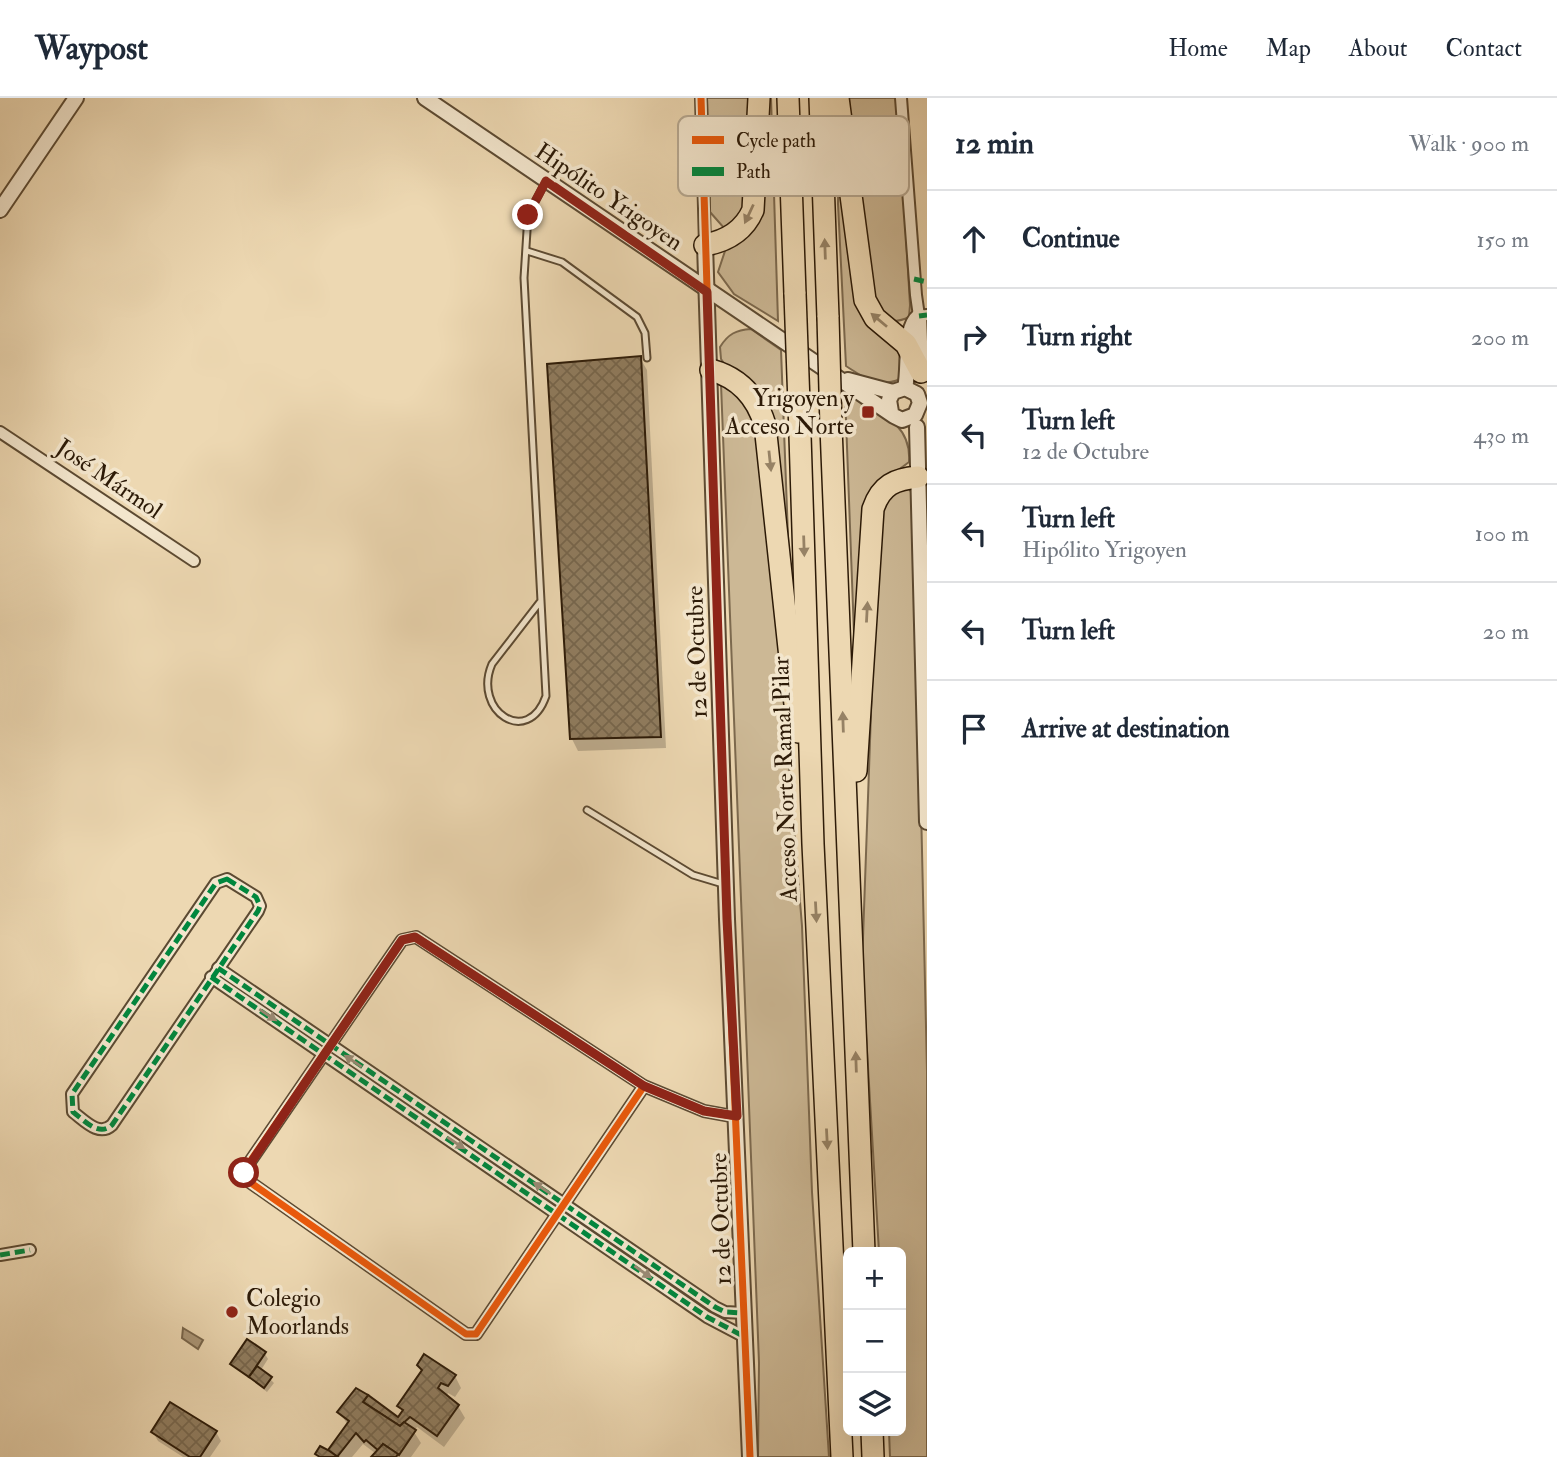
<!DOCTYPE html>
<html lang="en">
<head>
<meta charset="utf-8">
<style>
	:root { --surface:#fff; --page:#f6f6f7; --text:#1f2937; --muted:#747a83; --line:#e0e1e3 }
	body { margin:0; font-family:"IM FELL Double Pica",serif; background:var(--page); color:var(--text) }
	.controls { position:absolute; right:21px; bottom:21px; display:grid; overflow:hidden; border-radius:10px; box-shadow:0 7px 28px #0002 }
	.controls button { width:63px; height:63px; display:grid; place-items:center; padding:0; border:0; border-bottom:2px solid var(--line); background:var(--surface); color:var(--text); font:35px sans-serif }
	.stop { position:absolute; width:21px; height:21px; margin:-16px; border:5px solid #8f2418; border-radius:50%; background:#fff }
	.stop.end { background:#8f2418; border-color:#fff; box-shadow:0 2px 7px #0008 }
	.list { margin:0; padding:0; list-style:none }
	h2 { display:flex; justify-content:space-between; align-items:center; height:91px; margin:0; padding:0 28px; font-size:30px }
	h2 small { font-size:23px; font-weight:400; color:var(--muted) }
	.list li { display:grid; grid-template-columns:46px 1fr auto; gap:21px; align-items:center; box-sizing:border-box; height:98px; padding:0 28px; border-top:2px solid var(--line) }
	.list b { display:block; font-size:26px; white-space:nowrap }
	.list p { margin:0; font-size:23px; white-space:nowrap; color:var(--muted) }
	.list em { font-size:23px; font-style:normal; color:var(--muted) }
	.icon { flex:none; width:38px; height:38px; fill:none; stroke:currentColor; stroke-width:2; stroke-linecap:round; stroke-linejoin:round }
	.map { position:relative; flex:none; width:927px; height:1359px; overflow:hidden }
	header { display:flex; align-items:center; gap:42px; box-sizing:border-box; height:98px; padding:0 35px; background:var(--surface); border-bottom:2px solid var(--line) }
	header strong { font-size:33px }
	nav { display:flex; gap:38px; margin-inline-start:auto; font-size:24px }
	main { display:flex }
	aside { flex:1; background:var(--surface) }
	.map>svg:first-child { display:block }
	.green { fill:#ccb895; stroke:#7c694e; stroke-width:2 }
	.water { fill:url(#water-ripples); stroke:#78654b; stroke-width:2 }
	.shadow { fill:#0003 }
	.building { fill:url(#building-cross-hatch); stroke:#2c1a07; stroke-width:2 }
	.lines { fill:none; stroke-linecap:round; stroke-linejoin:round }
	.service-casing { stroke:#5c4a32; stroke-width:9 }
	.minor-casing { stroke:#5c4a32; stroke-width:14 }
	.tertiary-casing { stroke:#5c4a32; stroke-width:18 }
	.motorway-casing { stroke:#2c1a07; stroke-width:24 }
	.service { stroke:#f3e6cd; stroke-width:5 }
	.minor { stroke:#f3e6cd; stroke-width:10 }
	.tertiary { stroke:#f3e6cd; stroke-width:14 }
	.motorway { stroke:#edd8b2; stroke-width:21 }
	.motorway-bridge-casing { stroke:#2c1a07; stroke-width:24; stroke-linecap:butt }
	.motorway-bridge { stroke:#edd8b2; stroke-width:21 }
	.quiet { stroke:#00873e; stroke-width:5; stroke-dasharray:10 5; stroke-linecap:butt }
	.cycleway-casing { stroke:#f3e6cd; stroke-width:11 }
	.cycleway { stroke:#e8590c; stroke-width:7 }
	.oneway { fill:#968265 }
	.oneway2 { fill:#998a74 }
	.route { stroke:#8f2418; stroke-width:9 }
	.poi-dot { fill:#8f2418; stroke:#f3e6cd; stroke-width:2.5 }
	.labels { text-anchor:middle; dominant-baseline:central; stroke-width:7; stroke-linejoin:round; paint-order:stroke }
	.street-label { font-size:24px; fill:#2c1a07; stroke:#f3e6cd }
	.poi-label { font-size:24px; fill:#2c1a07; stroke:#f3e6cd; text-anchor:end }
	.key { fill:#f3e6cd; stroke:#b7a992; stroke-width:2 }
	.key-label { font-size:19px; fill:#2c1a07 }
</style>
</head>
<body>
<header>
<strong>Waypost</strong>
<nav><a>Home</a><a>Map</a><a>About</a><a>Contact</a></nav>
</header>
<main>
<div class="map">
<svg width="927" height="1359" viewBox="0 0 927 1359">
	<defs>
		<pattern id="water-ripples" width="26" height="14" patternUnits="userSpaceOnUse" patternTransform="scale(1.75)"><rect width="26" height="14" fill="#ab9778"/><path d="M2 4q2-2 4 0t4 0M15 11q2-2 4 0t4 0" fill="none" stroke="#8b7a60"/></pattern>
		<pattern id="building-cross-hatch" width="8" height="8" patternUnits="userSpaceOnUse" patternTransform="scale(1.75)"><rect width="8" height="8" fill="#907d60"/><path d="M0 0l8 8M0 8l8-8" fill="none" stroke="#76664d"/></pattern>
	</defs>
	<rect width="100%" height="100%" fill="#edd8b2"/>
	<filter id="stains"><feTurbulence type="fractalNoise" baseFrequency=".00286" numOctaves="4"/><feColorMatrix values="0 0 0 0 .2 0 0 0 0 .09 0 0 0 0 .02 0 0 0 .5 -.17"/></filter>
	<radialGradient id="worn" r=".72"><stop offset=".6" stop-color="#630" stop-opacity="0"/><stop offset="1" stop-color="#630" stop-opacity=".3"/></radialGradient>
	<g class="green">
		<polygon points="707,0 752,0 747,115 724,130 710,114"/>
		<polygon points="763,0 771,0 778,223 734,196 718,174 725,153 753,125"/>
		<path d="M849,0H898L910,207L909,219C897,225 884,225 876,212C856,180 853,44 849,0Z"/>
		<path d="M839,36L850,156L904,253L900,281C877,291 865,280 846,268L838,106Z"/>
		<path d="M751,231L781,252L791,518L771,333L721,261L720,249C728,236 736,232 751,231Z"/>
		<polygon points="721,286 751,307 765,373 802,828 812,1094 829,1359 758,1359 759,1265"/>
		<path d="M845,295C876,314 912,323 909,364L889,379L855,563Z"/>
		<polygon points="909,390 914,400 927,973 927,1359 890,1359 889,1333 901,1333 901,1154 879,1154 862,868 878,419 889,392"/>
	</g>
	<polygon class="water" points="183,1230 203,1242 198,1251 182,1240"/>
	<g class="shadow">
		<polygon points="640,260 647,272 666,650 578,653 572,641"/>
		<polygon points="265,1256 268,1261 261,1272 274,1285 267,1294 232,1266"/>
		<polygon points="419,1268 455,1278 461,1290 455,1299 448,1295 446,1299 458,1308 465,1320 444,1349 417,1329 414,1334 421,1345 411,1359 373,1359 375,1355 363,1346 352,1359 334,1359 348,1327 339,1314 398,1322 403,1315 399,1308 422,1274"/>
		<polygon points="153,1334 216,1334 221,1343 210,1359 183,1359 158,1343"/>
	</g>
	<g class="building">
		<polygon points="641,258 661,639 570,641 547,266"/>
		<polygon points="247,1241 266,1254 249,1279 230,1266"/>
		<polygon points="424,1256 456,1277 448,1288 441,1285 438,1290 459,1307 437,1338 410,1319 400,1328 363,1304 368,1297 398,1319 403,1312 397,1308 422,1272 417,1267"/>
		<polygon points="257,1268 272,1279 264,1290 249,1279"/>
		<polygon points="356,1290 368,1297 363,1304 400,1328 404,1324 416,1332 399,1357 383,1346 379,1353 366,1342 364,1344 356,1335 337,1359 328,1352 349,1323 337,1314"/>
		<polygon points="170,1304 217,1333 200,1359 190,1359 151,1334"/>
		<polygon points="383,1346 398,1356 396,1359 371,1359"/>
		<polygon points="320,1348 328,1352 338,1359 320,1359 315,1356"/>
	</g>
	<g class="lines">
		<g class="service-casing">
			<g id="service">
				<polyline points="527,153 562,164 637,219 645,235 647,260"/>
				<path d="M540,504L492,566C472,613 528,650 546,598L524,180L528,117L546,83"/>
				<polyline points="587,712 693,777 723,786"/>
			</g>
		</g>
		<g class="minor-casing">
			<g id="minor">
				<polyline points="701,0 705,147"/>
				<polyline points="901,0 916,197 919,218 927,217"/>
				<polyline points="0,334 194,463"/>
				<path d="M227,781L256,799L260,808L258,813L112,1027C99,1039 85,1023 73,1014L72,996L216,785Z"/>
				<polyline points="218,870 715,1209 725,1214 744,1215"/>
				<polyline points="211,879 707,1219 745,1239"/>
				<polyline points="644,988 476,1236 466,1236 244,1080 245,1071 402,842 416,839 644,988 704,1013 737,1019"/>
				<polyline points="0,1157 30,1152"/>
			</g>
		</g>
		<g class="tertiary-casing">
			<g id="tertiary">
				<polyline points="425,0 894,318 902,322 915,317 920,305 917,296 905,290 893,294 889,302 891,314"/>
				<polyline points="0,112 76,0"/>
				<polyline points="705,147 727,821 750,1359"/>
				<polyline points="919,218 921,269"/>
				<polyline points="848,282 893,294"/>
				<path d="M905,290C910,269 903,231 919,218"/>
				<polyline points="917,329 927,724"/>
			</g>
		</g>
		<g class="motorway-casing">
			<g id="motorway">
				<polyline points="788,0 795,196"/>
				<polyline points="820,0 828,219"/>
				<polyline points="838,0 865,202 875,220 906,246 921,274"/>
				<path d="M705,147C727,143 744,133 753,112L759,0"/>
				<path d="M711,272C740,280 757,300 765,327L798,634"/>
				<polyline points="799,306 813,746 842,1359"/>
				<polyline points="831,329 864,1154"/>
				<path d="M856,673L873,411C881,387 895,381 918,379"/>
				<polyline points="872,1333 873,1359"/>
			</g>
		</g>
		<use href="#service" class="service"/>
		<use href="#minor" class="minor"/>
		<use href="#tertiary" class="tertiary"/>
		<use href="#motorway" class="motorway"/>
		<g class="motorway-bridge-casing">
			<g id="motorway-bridge">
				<polyline points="795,196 799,306"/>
				<polyline points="828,219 831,329"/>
			</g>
		</g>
		<use href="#motorway-bridge" class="motorway-bridge"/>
		<g class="quiet">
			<polyline points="914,181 927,184"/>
			<polyline points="919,218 927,217"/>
			<path d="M227,781L256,799L260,808L258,813L112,1027C99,1039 85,1023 73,1014L72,996L216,785Z"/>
			<polyline points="218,870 715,1209 725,1214 744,1215"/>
			<polyline points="211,879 707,1219 745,1239"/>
			<polyline points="0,1157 30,1152"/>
		</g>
		<g class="cycleway-casing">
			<g id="cycleway">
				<polyline points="701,0 727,821 750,1359"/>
				<polyline points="644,988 476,1236 466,1236 244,1080 245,1071 402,842 416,839 644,988 704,1013 737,1019"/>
			</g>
		</g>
		<use href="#cycleway" class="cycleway"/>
	</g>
	<defs><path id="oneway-solid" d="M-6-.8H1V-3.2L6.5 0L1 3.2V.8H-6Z" transform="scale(1.75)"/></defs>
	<g class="oneway">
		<use href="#oneway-solid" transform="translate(749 116) rotate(115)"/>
		<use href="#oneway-solid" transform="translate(825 151) rotate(-92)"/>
		<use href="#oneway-solid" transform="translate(879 222) rotate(-140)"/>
		<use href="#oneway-solid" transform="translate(770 363) rotate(84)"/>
		<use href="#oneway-solid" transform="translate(804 448) rotate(88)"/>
		<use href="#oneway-solid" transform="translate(867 514) rotate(-87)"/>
		<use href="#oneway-solid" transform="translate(843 624) rotate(-92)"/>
		<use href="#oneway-solid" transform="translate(816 814) rotate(87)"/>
		<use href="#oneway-solid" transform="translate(856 964) rotate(-92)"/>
		<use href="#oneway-solid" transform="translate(827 1041) rotate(87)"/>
	</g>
	<g class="oneway2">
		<use href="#oneway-solid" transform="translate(268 917) rotate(34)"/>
		<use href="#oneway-solid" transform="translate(353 963) rotate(-146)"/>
		<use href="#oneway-solid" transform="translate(456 1045) rotate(34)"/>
		<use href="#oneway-solid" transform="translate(542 1090) rotate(-146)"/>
		<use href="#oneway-solid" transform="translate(643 1174) rotate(35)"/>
	</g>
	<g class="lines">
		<polyline class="route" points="244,1075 402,842 415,839 644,988 704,1013 737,1018 727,821 707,194 546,83 528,117"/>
	</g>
	<g class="poi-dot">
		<rect x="861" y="307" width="14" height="14" rx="3.5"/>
		<circle cx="232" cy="1214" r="7"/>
	</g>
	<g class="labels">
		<g class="street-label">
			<text transform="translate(609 99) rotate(34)">Hipólito Yrigoyen</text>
			<text transform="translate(109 381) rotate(34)">José Mármol</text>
			<text transform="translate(697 554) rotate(-92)">12 de Octubre</text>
			<text transform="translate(785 681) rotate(-92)">Acceso Norte Ramal Pilar</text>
			<text transform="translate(721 1121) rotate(-92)">12 de Octubre</text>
		</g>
		<g class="poi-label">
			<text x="854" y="300">Yrigoyen y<tspan x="854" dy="28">Acceso Norte</tspan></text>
			<text x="246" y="1200" text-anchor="start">Colegio<tspan x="246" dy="28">Moorlands</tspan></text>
		</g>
	</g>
	<rect x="678" y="18" width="231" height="80" rx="10" class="key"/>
	<rect x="692" y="38" width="32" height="8" fill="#e8590c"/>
	<rect x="692" y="69" width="32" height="9" fill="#00873e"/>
	<g class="key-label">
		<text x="736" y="49">Cycle path</text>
		<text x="736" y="80">Path</text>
	</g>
	<rect width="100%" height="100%" filter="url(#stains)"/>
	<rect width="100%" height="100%" fill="url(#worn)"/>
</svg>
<div class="controls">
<button>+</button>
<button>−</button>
<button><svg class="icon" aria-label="layers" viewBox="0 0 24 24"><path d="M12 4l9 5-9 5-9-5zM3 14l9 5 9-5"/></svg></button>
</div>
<div class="stop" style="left:244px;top:1075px"></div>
<div class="stop end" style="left:528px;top:117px"></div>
</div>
<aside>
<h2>12 min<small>Walk · 900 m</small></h2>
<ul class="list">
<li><svg class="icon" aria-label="ahead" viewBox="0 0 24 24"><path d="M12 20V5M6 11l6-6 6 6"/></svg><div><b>Continue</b></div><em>150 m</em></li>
<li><svg class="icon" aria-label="right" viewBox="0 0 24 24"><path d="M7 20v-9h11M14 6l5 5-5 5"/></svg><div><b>Turn right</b></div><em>200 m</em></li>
<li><svg class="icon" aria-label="left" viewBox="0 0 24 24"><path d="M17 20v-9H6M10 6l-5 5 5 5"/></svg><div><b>Turn left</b><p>12 de Octubre</p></div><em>430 m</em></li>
<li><svg class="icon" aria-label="left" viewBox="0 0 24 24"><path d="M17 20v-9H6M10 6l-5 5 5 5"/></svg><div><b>Turn left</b><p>Hipólito Yrigoyen</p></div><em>100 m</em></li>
<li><svg class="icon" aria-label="left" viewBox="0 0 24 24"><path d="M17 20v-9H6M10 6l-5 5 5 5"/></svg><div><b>Turn left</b></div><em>20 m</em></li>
<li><svg class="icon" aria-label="arrive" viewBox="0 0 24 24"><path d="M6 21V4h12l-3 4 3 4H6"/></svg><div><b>Arrive at destination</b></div></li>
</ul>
</aside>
</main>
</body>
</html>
